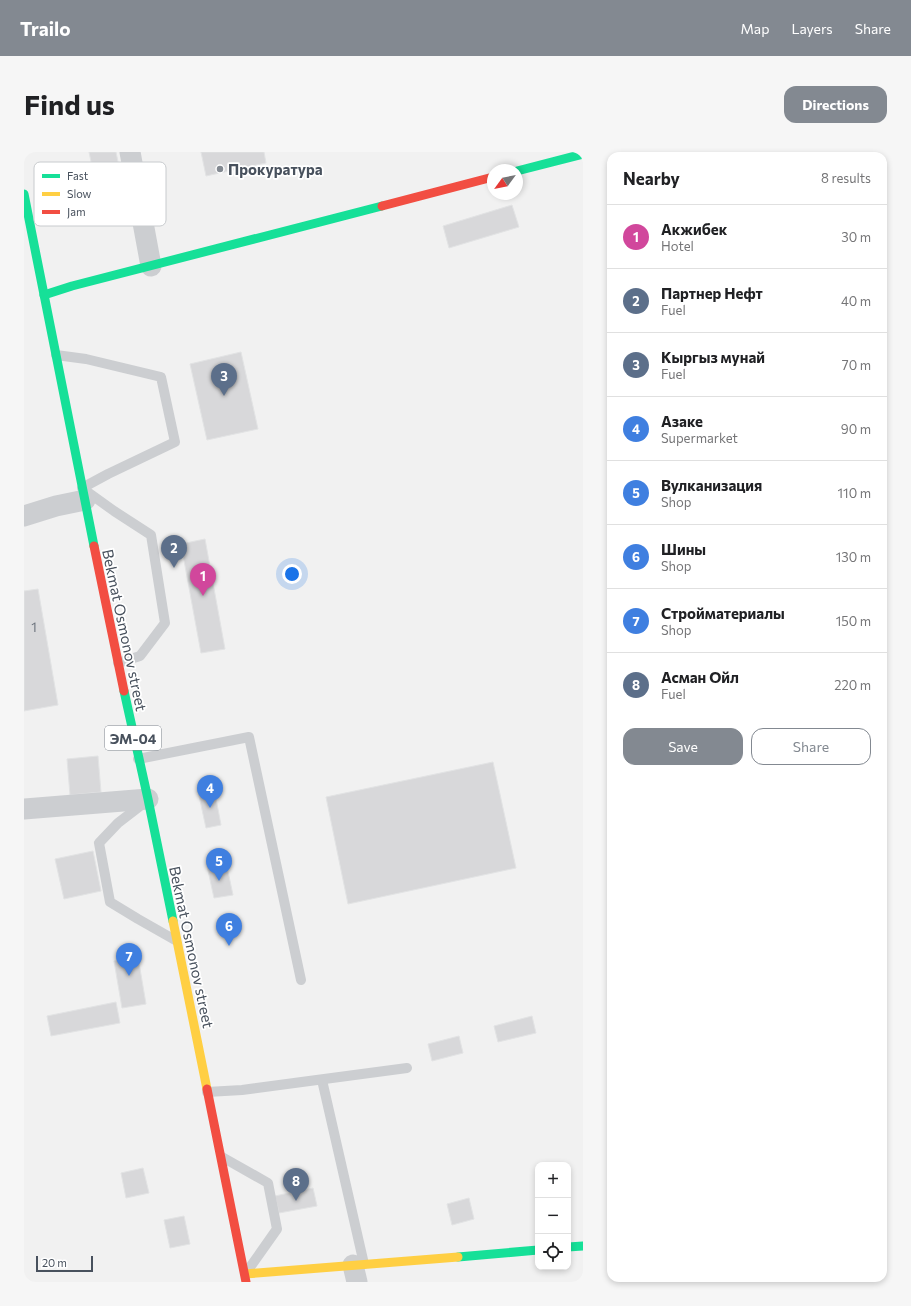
<!DOCTYPE html>
<html lang="en">
<head>
<meta charset="utf-8">
<style>
	:root { --surface:#fff; --page:#f6f6f6; --text:#202124; --muted:#757577; --line:#e0e0e0; --accent:#838991 }
	body { margin:0; font-family:Commissioner,sans-serif; background:var(--page); color:var(--text) }
	.controls { position:absolute; right:12px; bottom:12px; display:grid; overflow:hidden; border-radius:8px; box-shadow:0 2px 6px #0003 }
	.controls button { width:36px; height:36px; display:grid; place-items:center; padding:0; border:0; border-bottom:1px solid var(--line); background:var(--surface); color:var(--text); font:20px sans-serif }
	.compass { position:absolute; left:463px; top:12px; width:36px; height:36px; border-radius:50%; background:var(--surface); box-shadow:0 2px 6px #0003; rotate:237deg }
	.scale { position:absolute; left:12px; bottom:10px; width:57px; box-sizing:border-box; padding-left:4px; border:2px solid #48515d; border-top:0; font-size:11px; line-height:14px; white-space:nowrap; color:#48515d; -webkit-text-stroke:3px #fff; paint-order:stroke }
	.you { position:absolute; left:268px; top:422px; width:14px; height:14px; margin:-10px; border:3px solid #fff; border-radius:50%; background:#1a73e8; box-shadow:0 0 0 6px #1a73e833 }
	.badge { display:grid; place-items:center; width:26px; height:26px; border-radius:50%; background:var(--accent); color:#fff; font-size:13px; font-weight:700 }
	.pin { position:absolute; translate:-50% -33px; filter:drop-shadow(0 1px 2px #0008) }
	.pin::after { content:''; position:absolute; top:21px; width:14px; height:12px; background:inherit; clip-path:polygon(0 0,100% 0,50% 100%) }
	.list { margin:0; padding:0; list-style:none }
	h2 { display:flex; justify-content:space-between; align-items:center; height:52px; margin:0; padding:0 16px; font-size:17px }
	h2 small { font-size:13px; font-weight:400; color:var(--muted) }
	.list li { display:grid; grid-template-columns:26px 1fr auto; gap:12px; align-items:center; box-sizing:border-box; height:64px; padding:0 16px; border-top:1px solid var(--line) }
	.list b { display:block; font-size:15px; white-space:nowrap }
	.list p { margin:0; font-size:13px; white-space:nowrap; color:var(--muted) }
	.list em { font-size:13px; font-style:normal; color:var(--muted) }
	.actions { display:flex; gap:8px; padding:12px 16px }
	.actions a { flex:1; padding:9px 0; border:1px solid var(--accent); border-radius:12px; text-align:center; font-size:14px; color:var(--accent) }
	.actions .main { background:var(--accent); color:#fff }
	.icon { flex:none; width:22px; height:22px; fill:none; stroke:currentColor; stroke-width:2; stroke-linecap:round; stroke-linejoin:round }
	.map { position:relative; flex:none; width:559px; height:1130px; overflow:hidden; border-radius:12px }
	header { display:flex; align-items:center; gap:24px; box-sizing:border-box; height:56px; padding:0 20px; background:var(--accent); color:#fff }
	header strong { font-size:19px }
	nav { display:flex; gap:22px; margin-inline-start:auto; font-size:14px }
	.intro { display:flex; align-items:center; justify-content:space-between; box-sizing:border-box; height:96px; padding:0 24px }
	h1 { margin:0; font-size:28px }
	.button { padding:10px 18px; border-radius:12px; background:var(--accent); color:#fff; font-size:14px; font-weight:700 }
	main { display:flex; gap:24px; padding:0 24px }
	aside { flex:1; background:var(--surface); border-radius:12px; box-shadow:0 2px 6px #0003 }
	.map>svg:first-child { display:block }
	.building { fill:#d8d8da; stroke:#e2e3e4 }
	.lines { fill:none; stroke-linecap:round; stroke-linejoin:round }
	.lane { stroke:#ccced1; stroke-width:10 }
	.street { stroke:#ccced1; stroke-width:21 }
	.fast { stroke:#16e098; stroke-width:9 }
	.slow { stroke:#ffcf43; stroke-width:9 }
	.jam { stroke:#f24e42; stroke-width:9 }
	.poi-dot { fill:#838991; stroke:#fff; stroke-width:1.5 }
	.labels { text-anchor:middle; dominant-baseline:central; stroke-width:3.5; stroke-linejoin:round; paint-order:stroke }
	.number-label { font-size:13px; fill:#6e747e }
	.shield { fill:#fff; stroke:#7f858e; stroke-width:1 }
	.shield-label { font-size:14px; font-weight:bold; fill:#48515d }
	.poi-label { font-size:15px; font-weight:bold; fill:#48515d; stroke:#fff; text-anchor:start }
	.street-label { font-size:15px; fill:#48515d; stroke:#fff }
	.key { fill:#fff; stroke:#c8cbce; stroke-width:1 }
	.key-label { font-size:11px; fill:#48515d }
</style>
</head>
<body>
<header>
<strong>Trailo</strong>
<nav><a>Map</a><a>Layers</a><a>Share</a></nav>
</header>
<div class="intro"><h1>Find us</h1><a class="button">Directions</a></div>
<main>
<div class="map">
<svg width="559" height="1130" viewBox="0 0 559 1130">
	<rect width="100%" height="100%" fill="#f1f1f1"/>
	<g class="building">
		<polygon points="65,0 92,0 99,34 73,39"/>
		<polygon points="177,0 240,0 242,11 182,24"/>
		<polygon points="488,53 495,75 425,96 419,74"/>
		<polygon points="217,200 234,277 183,288 166,212"/>
		<polygon points="181,387 201,497 177,501 157,392"/>
		<polygon points="14,437 34,553 0,559 0,439"/>
		<polygon points="74,604 77,640 46,643 43,607"/>
		<polygon points="469,610 492,716 324,752 302,645"/>
		<polygon points="190,636 197,673 182,676 174,639"/>
		<polygon points="69,699 77,739 40,747 31,707"/>
		<polygon points="202,710 209,743 190,746 183,714"/>
		<polygon points="114,805 122,852 98,856 90,809"/>
		<polygon points="92,850 96,871 27,884 23,864"/>
		<polygon points="508,864 512,881 474,890 470,874"/>
		<polygon points="435,884 439,901 408,909 404,892"/>
		<polygon points="119,1016 125,1041 102,1046 97,1021"/>
		<polygon points="289,1036 293,1054 255,1061 251,1044"/>
		<polygon points="445,1046 450,1067 428,1073 423,1052"/>
		<polygon points="160,1064 166,1092 146,1096 140,1068"/>
	</g>
	<g class="lines">
		<g class="lane">
			<polyline points="32,203 62,207 137,225 151,290 84,322 58,336 90,359 127,383 141,471 116,504 94,511"/>
			<polyline points="114,607 225,585 277,828"/>
			<polyline points="120,651 94,671 75,691 86,750 114,767 151,788"/>
			<polyline points="298,928 340,1112"/>
			<polyline points="183,940 218,938 383,916"/>
			<polyline points="198,1005 244,1031 253,1077 222,1121"/>
		</g>
		<g class="street">
			<polyline points="106,0 127,114"/>
			<polyline points="0,364 32,354 61,348"/>
			<polyline points="0,657 124,647"/>
			<polyline points="329,1113 333,1130"/>
		</g>
		<g class="fast">
			<polyline points="493,19 559,2"/>
			<polyline points="0,42 70,394"/>
			<polyline points="20,143 48,134 358,54"/>
			<polyline points="100,539 124,647 149,769"/>
			<polyline points="544,1095 559,1094"/>
			<polyline points="434,1105 514,1098"/>
		</g>
		<g class="slow">
			<polyline points="149,769 183,937"/>
			<polyline points="221,1122 434,1105"/>
		</g>
		<g class="jam">
			<polyline points="358,54 469,25"/>
			<polyline points="70,394 100,539"/>
			<polyline points="183,937 222,1130"/>
		</g>
	</g>
	<circle class="poi-dot" cx="196" cy="17" r="4"/>
	<g class="labels">
		<g class="number-label">
			<text x="10" y="475">1</text>
		</g>
		<rect class="shield" x="81" y="574" width="56" height="24" rx="3"/>
		<g class="shield-label">
			<text x="109" y="586">ЭМ-04</text>
		</g>
		<g class="poi-label">
			<text x="204" y="17">Прокуратура</text>
		</g>
		<g class="street-label">
			<text transform="translate(101 478) rotate(78)">Bekmat Osmonov street</text>
			<text transform="translate(168 795) rotate(78)">Bekmat Osmonov street</text>
		</g>
	</g>
	<rect x="10" y="10" width="132" height="64" rx="6" class="key"/>
	<rect x="18" y="22" width="18" height="4" fill="#16e098"/>
	<rect x="18" y="40" width="18" height="4" fill="#ffcf43"/>
	<rect x="18" y="58" width="18" height="4" fill="#f24e42"/>
	<g class="key-label">
		<text x="43" y="28">Fast</text>
		<text x="43" y="46">Slow</text>
		<text x="43" y="64">Jam</text>
	</g>
</svg>
<div class="controls">
<button>+</button>
<button>−</button>
<button><svg class="icon" aria-label="locate" viewBox="0 0 24 24"><circle cx="12" cy="12" r="6"/><path d="M12 2v4M12 18v4M2 12h4M18 12h4"/></svg></button>
</div>
<svg class="compass" viewBox="-18 -18 36 36"><path d="M0-13l5 13h-10z" fill="#e53935"/><path d="M0 13l5-13h-10z" fill="#757577"/></svg>
<div class="scale">20 m</div>
<div class="you"></div>
<div class="pin badge" style="left:179px;top:444px;background:#d1479c">1</div>
<div class="pin badge" style="left:150px;top:416px;background:#5c6f8a">2</div>
<div class="pin badge" style="left:200px;top:244px;background:#5c6f8a">3</div>
<div class="pin badge" style="left:186px;top:656px;background:#3f7fe0">4</div>
<div class="pin badge" style="left:195px;top:729px;background:#3f7fe0">5</div>
<div class="pin badge" style="left:205px;top:794px;background:#3f7fe0">6</div>
<div class="pin badge" style="left:105px;top:824px;background:#3f7fe0">7</div>
<div class="pin badge" style="left:272px;top:1049px;background:#5c6f8a">8</div>
</div>
<aside>
<h2>Nearby<small>8 results</small></h2>
<ul class="list">
<li><span class="badge" style="background:#d1479c">1</span><div><b>Акжибек</b><p>Hotel</p></div><em>30 m</em></li>
<li><span class="badge" style="background:#5c6f8a">2</span><div><b>Партнер Нефт</b><p>Fuel</p></div><em>40 m</em></li>
<li><span class="badge" style="background:#5c6f8a">3</span><div><b>Кыргыз мунай</b><p>Fuel</p></div><em>70 m</em></li>
<li><span class="badge" style="background:#3f7fe0">4</span><div><b>Азаке</b><p>Supermarket</p></div><em>90 m</em></li>
<li><span class="badge" style="background:#3f7fe0">5</span><div><b>Вулканизация</b><p>Shop</p></div><em>110 m</em></li>
<li><span class="badge" style="background:#3f7fe0">6</span><div><b>Шины</b><p>Shop</p></div><em>130 m</em></li>
<li><span class="badge" style="background:#3f7fe0">7</span><div><b>Стройматериалы</b><p>Shop</p></div><em>150 m</em></li>
<li><span class="badge" style="background:#5c6f8a">8</span><div><b>Асман Ойл</b><p>Fuel</p></div><em>220 m</em></li>
</ul>
<div class="actions"><a class="main">Save</a><a>Share</a></div>
</aside>
</main>
</body>
</html>
